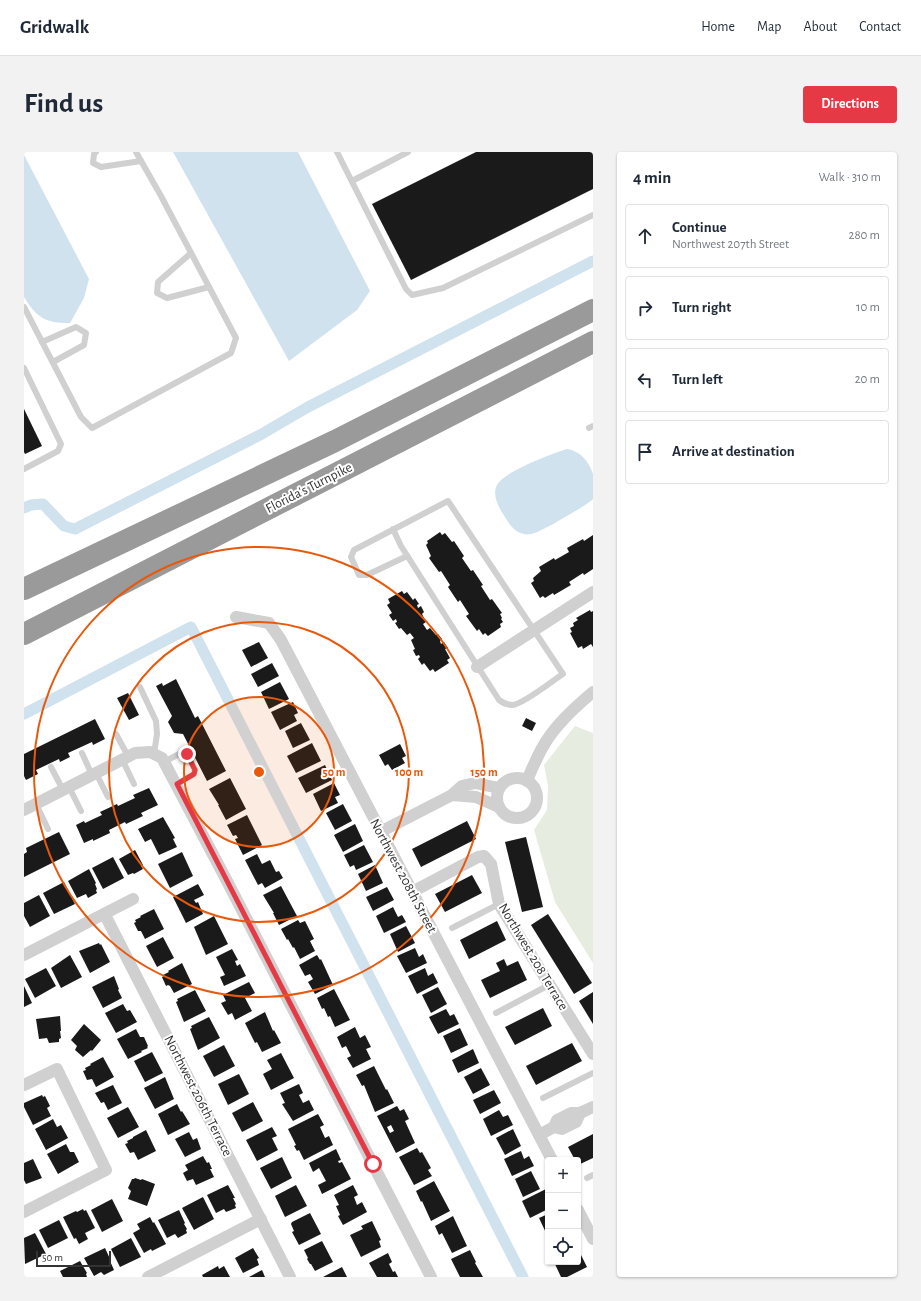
<!DOCTYPE html>
<html lang="en">
<head>
<meta charset="utf-8">
<style>
	:root { --surface:#fff; --page:#f2f2f3; --text:#1f2937; --muted:#747a83; --line:#e0e1e3; --accent:#e63946 }
	body { margin:0; font-family:"Alegreya Sans",sans-serif; background:var(--page); color:var(--text) }
	.controls { position:absolute; right:12px; bottom:12px; display:grid; overflow:hidden; border-radius:4px; box-shadow:0 1px 3px #0004 }
	.controls button { width:36px; height:36px; display:grid; place-items:center; padding:0; border:0; border-bottom:1px solid var(--line); background:var(--surface); color:var(--text); font:20px sans-serif }
	.scale { position:absolute; left:12px; bottom:10px; width:75px; box-sizing:border-box; padding-left:4px; border:2px solid #333; border-top:0; font-size:11px; line-height:14px; white-space:nowrap; color:#333; -webkit-text-stroke:3px #fff; paint-order:stroke }
	.stop { position:absolute; width:12px; height:12px; margin:-9px; border:3px solid #e63946; border-radius:50%; background:#fff }
	.stop.end { background:#e63946; border-color:#fff; box-shadow:0 1px 4px #0008 }
	.list { margin:0; padding:0; list-style:none }
	h2 { display:flex; justify-content:space-between; align-items:center; height:52px; margin:0; padding:0 16px; font-size:17px }
	h2 small { font-size:13px; font-weight:400; color:var(--muted) }
	.list li { display:grid; grid-template-columns:26px 1fr auto; gap:12px; align-items:center; box-sizing:border-box; height:64px; margin:0 8px 8px; padding:0 8px; border:1px solid var(--line); border-radius:4px }
	.list b { display:block; font-size:15px; white-space:nowrap }
	.list p { margin:0; font-size:13px; white-space:nowrap; color:var(--muted) }
	.list em { font-size:13px; font-style:normal; color:var(--muted) }
	.icon { flex:none; width:22px; height:22px; fill:none; stroke:currentColor; stroke-width:2; stroke-linecap:round; stroke-linejoin:round }
	.map { position:relative; flex:none; width:569px; height:1125px; overflow:hidden; border-radius:4px }
	header { display:flex; align-items:center; gap:24px; box-sizing:border-box; height:56px; padding:0 20px; background:var(--surface); border-bottom:1px solid var(--line) }
	header strong { font-size:19px }
	nav { display:flex; gap:22px; margin-inline-start:auto; font-size:14px }
	.intro { display:flex; align-items:center; justify-content:space-between; box-sizing:border-box; height:96px; padding:0 24px }
	h1 { margin:0; font-size:28px }
	.button { padding:10px 18px; border-radius:4px; background:var(--accent); color:#fff; font-size:14px; font-weight:700 }
	main { display:flex; gap:24px; padding:0 24px }
	aside { flex:1; background:var(--surface); border-radius:4px; box-shadow:0 1px 3px #0004 }
	.map>svg:first-child { display:block }
	.green { fill:#e6ecdf }
	.water { fill:#cfe2ee }
	.lines { fill:none; stroke-linecap:round; stroke-linejoin:round }
	.canal { stroke:#cfe2ee; stroke-width:11 }
	.building { fill:#1a1a1a; fill-rule:evenodd }
	.service { stroke:#d0d0d0; stroke-width:6 }
	.minor { stroke:#d0d0d0; stroke-width:12 }
	.motorway { stroke:#9a9a9a; stroke-width:22 }
	.route { stroke:#e63946; stroke-width:5 }
	.ring { fill:none; stroke:#e8590c; stroke-width:2 }
	.labels { text-anchor:middle; dominant-baseline:central; stroke-width:4; stroke-linejoin:round; paint-order:stroke }
	.street-label { font-size:14px; fill:#333; stroke:#fff }
	.centre { fill:#e8590c; stroke:#fff; stroke-width:2 }
	.ring-label { font-size:12px; text-anchor:middle; font-weight:bold; fill:#e8590c; stroke:#fff; stroke-width:4; stroke-linejoin:round; paint-order:stroke }
</style>
</head>
<body>
<header>
<strong>Gridwalk</strong>
<nav><a>Home</a><a>Map</a><a>About</a><a>Contact</a></nav>
</header>
<div class="intro"><h1>Find us</h1><a class="button">Directions</a></div>
<main>
<div class="map">
<svg width="569" height="1125" viewBox="0 0 569 1125">
	<rect width="100%" height="100%" fill="#fff"/>
	<polygon class="green" points="551,574 569,581 569,811 531,750 510,678 523,658 524,634 520,613"/>
	<g class="water">
		<polygon points="149,0 274,0 346,139 333,158 265,209"/>
		<path d="M0,3L65,127L60,146L46,171C21,171 13,166 0,145Z"/>
		<path d="M543,297C556,299 565,309 569,322C569,329 569,339 569,347C565,352 518,379 511,381C508,382 503,383 500,382C489,380 485,371 479,362C474,354 468,342 473,333C481,319 527,302 543,297Z"/>
	</g>
	<g class="lines">
		<g class="canal">
			<polyline points="0,356 7,353 19,352 40,374 51,377 236,283 284,255 569,109"/>
			<polyline points="0,562 167,475 499,1125"/>
		</g>
	</g>
	<g class="building">
		<polygon points="452,0 569,0 569,37 387,128 348,52"/>
		<polygon points="0,257 18,294 1,302 0,300"/>
		<polygon points="416,380 418,383 421,381 428,390 430,389 440,404 438,406 447,419 449,418 459,433 457,434 466,448 468,447 478,461 476,462 478,466 477,467 479,470 476,472 477,475 464,484 461,481 459,483 455,477 453,479 442,464 445,462 436,448 434,450 424,435 426,433 417,419 415,420 405,406 407,404 402,393 404,391 403,389"/>
		<polygon points="569,383 569,417 560,423 559,421 545,430 547,433 530,443 529,441 521,446 519,444 516,446 507,431 510,429 509,426 517,419 515,415 530,406 531,408 545,400 543,396 559,387 560,389"/>
		<polygon points="378,439 380,442 383,440 389,448 391,446 395,452 393,453 394,456 397,454 400,460 398,462 402,470 399,472 403,478 406,476 412,483 414,482 418,487 416,489 417,492 420,490 424,496 421,497 426,506 423,508 425,511 411,520 409,517 406,519 400,511 398,513 394,507 396,505 395,503 392,504 389,498 391,497 387,488 390,486 386,481 383,483 377,476 375,477 371,471 373,470 372,467 369,469 365,463 368,461 363,453 366,451 364,447"/>
		<polygon points="566,458 567,460 569,459 569,495 567,492 559,497 558,494 554,496 546,481 548,480 546,476 550,474 549,471 554,468 552,466"/>
		<polygon points="235,490 244,506 227,515 218,498"/>
		<polygon points="248,511 255,524 234,535 227,522"/>
		<polygon points="152,527 171,566 174,564 202,619 183,629 159,582 150,581 144,570 148,564 132,534 138,531 139,534"/>
		<polygon points="256,530 265,547 245,557 237,540"/>
		<polygon points="104,541 115,563 105,568 93,546"/>
		<polygon points="269,550 274,561 270,563 273,569 256,578 247,560"/>
		<polygon points="502,566 512,571 508,579 498,574"/>
		<polygon points="71,567 81,587 69,593 68,590 44,601 46,605 36,610 35,607 12,618 14,622 2,628 0,624 0,602"/>
		<polygon points="277,571 286,588 269,596 261,579"/>
		<polygon points="288,591 297,609 272,621 263,604"/>
		<polygon points="376,592 382,604 378,606 381,611 368,618 364,612 361,614 355,603"/>
		<polygon points="301,613 308,628 282,641 274,626"/>
		<polygon points="206,626 222,657 202,668 194,653 195,653 185,637"/>
		<polygon points="310,631 316,643 311,645 314,651 297,659 289,642"/>
		<polygon points="125,636 134,653 117,661 119,664 102,672 101,670 85,678 86,681 69,689 69,687 60,691 52,673 60,669 61,671 78,663 76,660 93,652 94,654 111,646 109,643"/>
		<polygon points="319,652 328,669 311,678 302,661"/>
		<polygon points="223,663 238,693 219,703 211,687 214,686 212,683 209,684 203,673"/>
		<polygon points="139,665 151,686 149,687 153,695 135,703 127,687 121,690 114,677"/>
		<polygon points="443,669 452,687 397,715 388,697"/>
		<polygon points="331,672 339,689 319,700 310,683"/>
		<polygon points="35,680 46,702 0,725 0,702 3,700 2,696"/>
		<polygon points="502,685 519,755 498,760 481,690"/>
		<polygon points="340,693 349,710 332,718 330,713 326,715 320,703"/>
		<polygon points="111,698 119,713 117,714 119,717 110,722 109,721 104,723 95,707"/>
		<polygon points="158,700 169,724 146,736 134,712"/>
		<polygon points="233,702 238,712 246,708 252,720 255,719 259,726 241,736 238,731 234,733 221,708"/>
		<polygon points="89,705 100,726 79,737 68,716"/>
		<polygon points="351,713 359,731 342,739 334,722"/>
		<polygon points="65,717 72,731 71,732 73,737 72,738 73,741 64,746 62,742 53,746 44,729"/>
		<polygon points="448,723 458,741 421,760 411,742"/>
		<polygon points="40,730 51,752 30,762 19,741"/>
		<polygon points="174,732 180,743 170,748 172,751 174,750 179,762 162,771 149,745"/>
		<polygon points="257,734 273,764 255,773 249,761 250,761 239,743"/>
		<polygon points="363,735 370,748 349,759 342,745"/>
		<polygon points="15,743 26,764 6,775 0,764 0,751"/>
		<polygon points="369,755 374,765 378,763 382,770 360,781 352,764"/>
		<polygon points="130,757 140,777 121,787 117,779 114,779 110,771 112,770 111,768 117,765 116,764"/>
		<polygon points="524,762 568,831 550,842 507,773"/>
		<polygon points="190,764 204,792 182,803 170,775"/>
		<polygon points="274,768 276,771 281,769 290,787 286,789 291,799 276,807 270,795 269,796 264,787 263,788 257,777"/>
		<polygon points="473,769 482,788 445,807 436,788"/>
		<polygon points="382,774 391,791 374,800 366,782"/>
		<polygon points="139,785 150,806 133,815 122,794"/>
		<polygon points="75,791 76,793 77,792 86,810 66,821 55,799"/>
		<polygon points="391,796 395,805 399,802 403,811 382,821 373,804"/>
		<polygon points="208,797 214,808 211,809 213,814 216,812 222,824 200,834 196,825 201,823 192,805"/>
		<polygon points="46,803 58,825 37,836 27,816"/>
		<polygon points="293,803 296,808 297,807 309,833 291,842 284,830 289,827 286,822 281,824 275,813"/>
		<polygon points="480,807 483,814 494,809 503,828 466,846 457,828 476,819 472,811"/>
		<polygon points="158,811 168,832 150,841 146,834 144,833 142,834 138,825 140,824 139,823 145,820 144,819"/>
		<polygon points="22,816 32,834 11,846 1,827"/>
		<polygon points="401,816 404,824 409,821 414,831 393,842 384,824"/>
		<polygon points="90,824 95,837 94,838 98,846 79,856 68,835"/>
		<polygon points="225,830 231,841 221,846 228,859 211,868 208,861 204,863 197,851 202,849 199,843"/>
		<polygon points="0,834 8,851 0,855"/>
		<polygon points="414,835 423,852 407,861 398,843"/>
		<polygon points="310,837 326,868 311,875 306,864 304,865 300,856 298,857 293,846"/>
		<polygon points="171,838 182,859 160,870 152,850 154,849 153,847"/>
		<polygon points="569,840 569,872 555,849"/>
		<polygon points="99,852 103,859 106,858 113,870 92,881 81,861"/>
		<polygon points="519,856 528,874 491,893 481,875"/>
		<polygon points="422,857 426,864 430,862 435,872 414,882 405,865"/>
		<polygon points="241,860 249,879 250,878 257,891 238,900 233,890 231,891 221,871"/>
		<polygon points="36,864 37,879 36,879 37,886 35,887 35,890 25,891 23,886 15,887 12,867"/>
		<polygon points="185,865 196,886 174,898 166,877 168,876 167,874"/>
		<polygon points="60,872 77,888 68,899 67,898 59,905 51,898 53,894 47,888"/>
		<polygon points="331,875 336,886 341,883 347,895 342,897 347,907 329,916 323,906 327,904 322,894 318,896 313,885"/>
		<polygon points="436,876 444,893 427,901 419,884"/>
		<polygon points="112,877 116,885 120,885 124,894 123,895 124,896 117,899 118,900 104,907 93,887"/>
		<polygon points="548,891 558,909 512,933 502,914"/>
		<polygon points="200,893 211,914 190,925 179,904"/>
		<polygon points="449,897 455,911 434,921 428,908"/>
		<polygon points="128,900 139,921 121,930 110,909"/>
		<polygon points="257,901 270,926 247,938 239,922 248,917 243,908"/>
		<polygon points="79,905 90,925 72,935 68,927 63,928 59,919 62,918 61,916 67,913 66,912"/>
		<polygon points="350,914 362,938 363,937 370,951 351,960 340,933 338,934 332,923"/>
		<polygon points="457,916 466,933 449,942 440,925"/>
		<polygon points="215,922 225,942 204,953 194,932"/>
		<polygon points="141,925 150,947 131,957 120,936"/>
		<polygon points="275,932 279,941 275,943 279,951 285,948 290,958 269,969 258,952 261,951 256,941"/>
		<polygon points="89,933 98,951 84,958 80,950 77,951 71,941"/>
		<polygon points="470,938 477,951 456,962 449,948"/>
		<polygon points="18,943 19,945 21,944 26,954 23,956 27,964 9,973 0,955 0,951"/>
		<polygon points="229,950 239,969 218,980 208,961"/>
		<polygon points="153,952 157,960 158,959 166,972 144,983 134,962"/>
		<path d="M373,954L376,959L380,957L385,967L381,969L391,991L372,1001L353,964ZM367,973L370,979L366,981L363,975Z"/>
		<polygon points="104,955 115,975 94,986 83,966"/>
		<polygon points="475,958 479,965 484,963 489,973 467,984 459,967"/>
		<polygon points="294,962 300,973 296,975 301,986 305,984 309,993 280,1008 275,998 273,999 270,994 272,993 264,977"/>
		<polygon points="29,967 33,975 37,973 44,986 22,998 11,977"/>
		<polygon points="248,975 253,984 248,986 254,998 233,1009 222,988"/>
		<polygon points="489,977 497,994 481,1003 472,986"/>
		<polygon points="122,978 132,999 114,1008 110,1000 106,1001 101,992 104,991 103,989 109,986 109,985"/>
		<polygon points="165,980 169,988 173,986 177,997 161,1005 151,987"/>
		<polygon points="569,982 569,1006 554,1013 554,1008 551,1008 544,995"/>
		<polygon points="42,992 46,1000 50,1000 55,1010 34,1022 23,1002"/>
		<polygon points="393,996 396,1001 398,1000 407,1016 404,1018 408,1024 390,1033 375,1005"/>
		<polygon points="312,997 317,1008 314,1009 315,1011 318,1010 327,1027 298,1042 294,1033 302,1029 295,1016 289,1020 285,1011"/>
		<polygon points="497,999 500,1007 505,1004 510,1014 488,1024 480,1007"/>
		<polygon points="179,1004 183,1011 185,1010 188,1017 186,1017 190,1025 172,1033 169,1027 163,1029 159,1021 164,1018 161,1013"/>
		<polygon points="258,1005 268,1026 247,1037 236,1016"/>
		<polygon points="9,1007 18,1026 2,1032 0,1028 0,1011"/>
		<polygon points="507,1019 516,1037 499,1045 491,1027"/>
		<polygon points="111,1026 117,1028 118,1027 131,1032 123,1054 104,1047 107,1039 104,1036 108,1027 110,1027"/>
		<polygon points="410,1029 426,1059 407,1069 398,1049 397,1050 392,1039"/>
		<polygon points="204,1033 211,1046 209,1046 212,1052 211,1053 212,1056 202,1060 200,1057 192,1061 183,1043"/>
		<polygon points="272,1033 283,1054 261,1065 251,1044"/>
		<polygon points="329,1033 334,1043 330,1045 333,1053 338,1050 343,1060 319,1073 314,1064 316,1063 312,1054 315,1053 310,1043"/>
		<polygon points="522,1037 524,1040 524,1057 506,1066 498,1049"/>
		<polygon points="179,1045 190,1067 170,1078 158,1056"/>
		<polygon points="88,1047 99,1069 78,1080 67,1058"/>
		<polygon points="59,1057 60,1059 62,1058 71,1076 61,1081 64,1087 55,1092 52,1086 50,1087 39,1065 52,1059 53,1060"/>
		<polygon points="155,1058 161,1071 160,1072 163,1077 162,1078 163,1081 154,1086 151,1082 143,1086 134,1068"/>
		<polygon points="286,1061 297,1082 275,1093 268,1080 270,1079 267,1072 268,1070"/>
		<polygon points="524,1062 524,1085 515,1066"/>
		<polygon points="429,1064 443,1094 428,1101 418,1081 415,1083 411,1074"/>
		<polygon points="126,1065 129,1071 130,1070 142,1092 128,1099 127,1097 120,1101 109,1081 116,1077 113,1072"/>
		<polygon points="35,1068 44,1086 24,1096 15,1078"/>
		<polygon points="348,1069 357,1088 355,1089 357,1095 337,1105 326,1083 339,1077 337,1074"/>
		<polygon points="11,1081 22,1102 1,1112 0,1086"/>
		<polygon points="107,1086 117,1105 96,1115 87,1097"/>
		<polygon points="298,1089 309,1110 291,1119 287,1112 286,1112 283,1107 284,1106 280,1098"/>
		<polygon points="81,1096 87,1109 86,1109 90,1118 80,1123 77,1120 70,1124 60,1106"/>
		<polygon points="229,1096 235,1106 233,1107 235,1113 219,1121 211,1106"/>
		<polygon points="554,1097 563,1115 543,1125 537,1125 530,1110 554,1110"/>
		<polygon points="446,1098 452,1110 451,1111 459,1125 436,1125 427,1107"/>
		<polygon points="364,1101 368,1110 365,1112 369,1120 371,1119 374,1125 353,1125 345,1111"/>
		<polygon points="56,1109 63,1121 62,1122 63,1125 39,1125 36,1119"/>
		<polygon points="194,1114 195,1117 200,1114 206,1125 179,1125 178,1123"/>
		<polygon points="318,1115 323,1125 299,1125"/>
		<polygon points="238,1118 241,1125 225,1125"/>
	</g>
	<g class="lines">
		<g class="service">
			<polyline points="72,0 70,2 69,11 77,15 117,9"/>
			<polyline points="313,0 382,137 388,143 419,136 569,63"/>
			<polyline points="328,29 384,0"/>
			<polyline points="167,101 134,130 133,141 143,146 185,135"/>
			<polyline points="0,155 57,265 68,276 207,201 212,186 137,44 112,0"/>
			<polyline points="18,190 52,175 62,181 60,193 29,210"/>
			<polyline points="0,216 37,292 34,299 0,317"/>
			<polyline points="565,276 569,274"/>
			<path d="M369,377L377,394L475,548C479,551 484,553 489,553C501,551 528,529 539,522L424,349L330,398L327,405L335,423H343L383,404"/>
			<polyline points="116,535 132,569 133,582 130,602"/>
			<polyline points="92,582 104,604"/>
			<polyline points="58,601 68,623"/>
			<polyline points="98,607 110,632"/>
			<polyline points="140,610 157,601 163,602 171,618 170,622 153,632"/>
			<polyline points="27,615 39,638"/>
			<polyline points="72,621 84,645"/>
			<polyline points="45,635 57,659"/>
			<polyline points="12,652 24,677"/>
			<polyline points="428,776 475,752"/>
			<polyline points="472,861 525,833"/>
			<polyline points="519,946 569,921"/>
			<polyline points="563,1026 569,1023"/>
		</g>
		<g class="minor">
			<polyline points="212,465 245,471 257,488 528,1008"/>
			<polyline points="453,515 569,440"/>
			<circle cx="493" cy="646" r="20"/>
			<path d="M503,629C507,618 512,608 517,598C529,575 550,556 569,540"/>
			<polyline points="428,643 452,645 475,655"/>
			<polyline points="0,658 111,601 126,600 138,606 204,731 407,1125"/>
			<polyline points="356,680 428,643 438,634 451,631 475,636"/>
			<polyline points="388,740 454,705 460,704 467,712 475,752 569,902"/>
			<polyline points="81,763 266,1125"/>
			<polyline points="0,803 109,747"/>
			<polyline points="0,933 33,917 82,1018 0,1060"/>
			<polyline points="530,975 538,977 552,970 556,961"/>
			<polyline points="515,983 530,975 533,968 547,961 556,961 569,955"/>
			<polyline points="554,1058 569,1087"/>
			<polyline points="124,1125 237,1067"/>
		</g>
		<g class="motorway">
			<polyline points="0,437 311,289 569,158"/>
			<polyline points="0,482 569,190"/>
		</g>
	</g>
	<g class="lines">
		<polyline class="route" points="163,602 171,618 170,622 153,632 349,1012"/>
	</g>
	<circle cx="235" cy="620" r="75" fill="#e8590c" fill-opacity=".12"/>
	<g class="ring">
		<circle cx="235" cy="620" r="75"/>
		<circle cx="235" cy="620" r="150"/>
		<circle cx="235" cy="620" r="225"/>
	</g>
	<g class="labels">
		<g class="street-label">
			<text transform="translate(285 336) rotate(-27)">Florida's Turnpike</text>
			<text transform="translate(379 724) rotate(62)">Northwest 208th Street</text>
			<text transform="translate(509 805) rotate(59)">Northwest 208 Terrace</text>
			<text transform="translate(174 944) rotate(63)">Northwest 206th Terrace</text>
		</g>
	</g>
	<circle cx="235" cy="620" r="6" class="centre"/>
	<g class="ring-label">
		<text x="310" y="624">50 m</text>
		<text x="385" y="624">100 m</text>
		<text x="460" y="624">150 m</text>
	</g>
</svg>
<div class="controls">
<button>+</button>
<button>−</button>
<button><svg class="icon" aria-label="locate" viewBox="0 0 24 24"><circle cx="12" cy="12" r="6"/><path d="M12 2v4M12 18v4M2 12h4M18 12h4"/></svg></button>
</div>
<div class="scale">50 m</div>
<div class="stop" style="left:349px;top:1012px"></div>
<div class="stop end" style="left:163px;top:602px"></div>
</div>
<aside>
<h2>4 min<small>Walk · 310 m</small></h2>
<ul class="list">
<li><svg class="icon" aria-label="ahead" viewBox="0 0 24 24"><path d="M12 20V5M6 11l6-6 6 6"/></svg><div><b>Continue</b><p>Northwest 207th Street</p></div><em>280 m</em></li>
<li><svg class="icon" aria-label="right" viewBox="0 0 24 24"><path d="M7 20v-9h11M14 6l5 5-5 5"/></svg><div><b>Turn right</b></div><em>10 m</em></li>
<li><svg class="icon" aria-label="left" viewBox="0 0 24 24"><path d="M17 20v-9H6M10 6l-5 5 5 5"/></svg><div><b>Turn left</b></div><em>20 m</em></li>
<li><svg class="icon" aria-label="arrive" viewBox="0 0 24 24"><path d="M6 21V4h12l-3 4 3 4H6"/></svg><div><b>Arrive at destination</b></div></li>
</ul>
</aside>
</main>
</body>
</html>
